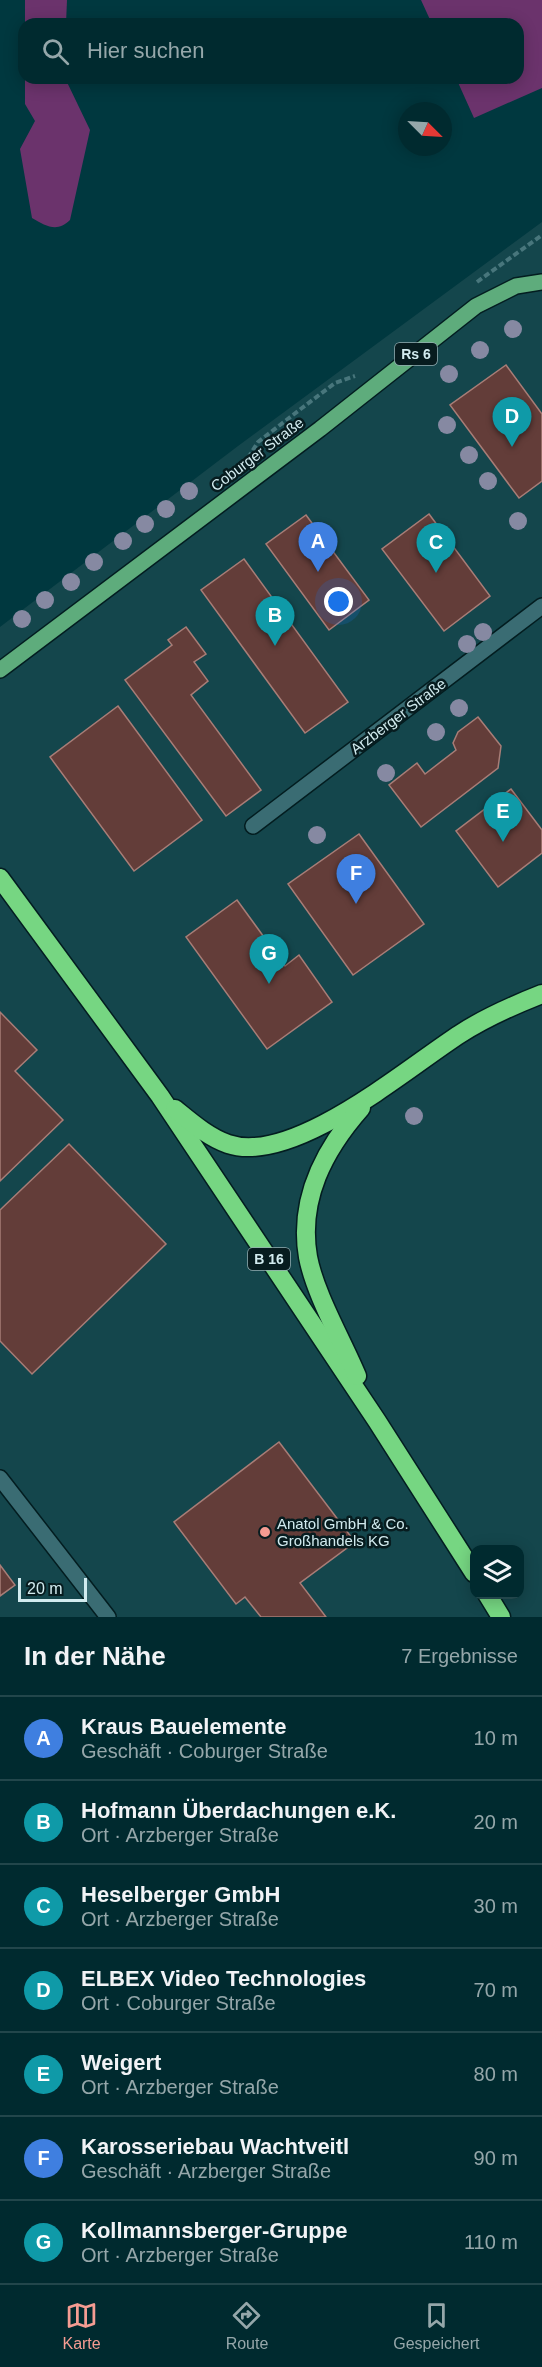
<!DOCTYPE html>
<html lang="de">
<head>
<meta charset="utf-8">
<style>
	:root { --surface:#002a2f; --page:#0a3237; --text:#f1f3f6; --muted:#95a7aa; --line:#22464b; --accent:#f59c92 }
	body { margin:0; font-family:Arial,sans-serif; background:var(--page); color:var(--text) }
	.controls { position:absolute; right:18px; bottom:18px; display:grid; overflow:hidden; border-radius:12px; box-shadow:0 3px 15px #0003 }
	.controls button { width:54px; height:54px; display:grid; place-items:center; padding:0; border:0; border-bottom:2px solid var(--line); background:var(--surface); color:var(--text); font:30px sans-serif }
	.compass { position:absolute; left:398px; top:102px; width:54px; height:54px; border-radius:50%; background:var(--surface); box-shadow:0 3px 15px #0003; rotate:114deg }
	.scale { position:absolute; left:18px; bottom:15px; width:69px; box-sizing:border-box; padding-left:6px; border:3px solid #d2ebef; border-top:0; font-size:16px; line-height:21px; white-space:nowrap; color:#d2ebef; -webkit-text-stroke:4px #071c1f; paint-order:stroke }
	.you { position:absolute; left:339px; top:602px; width:21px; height:21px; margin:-15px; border:4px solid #fff; border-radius:50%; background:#1a73e8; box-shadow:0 0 0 9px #1a73e833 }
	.badge { display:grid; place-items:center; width:39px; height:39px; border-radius:50%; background:var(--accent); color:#fff; font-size:20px; font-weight:700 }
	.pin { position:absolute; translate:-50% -50px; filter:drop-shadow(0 2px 3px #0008) }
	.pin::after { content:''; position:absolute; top:32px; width:21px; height:18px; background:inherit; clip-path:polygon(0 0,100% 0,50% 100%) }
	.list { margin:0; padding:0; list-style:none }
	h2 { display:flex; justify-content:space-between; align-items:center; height:78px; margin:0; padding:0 24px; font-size:26px }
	h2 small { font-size:20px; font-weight:400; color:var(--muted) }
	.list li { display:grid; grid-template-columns:39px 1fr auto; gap:18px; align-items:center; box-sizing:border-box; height:84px; padding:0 24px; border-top:2px solid var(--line) }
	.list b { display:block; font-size:22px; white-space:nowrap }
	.list p { margin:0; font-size:20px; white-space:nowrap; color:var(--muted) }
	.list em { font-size:20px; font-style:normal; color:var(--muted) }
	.icon { flex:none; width:33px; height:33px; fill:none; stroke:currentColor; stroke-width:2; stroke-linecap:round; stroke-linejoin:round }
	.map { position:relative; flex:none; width:542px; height:1617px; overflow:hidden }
	.search { position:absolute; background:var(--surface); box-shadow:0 3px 15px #0003; left:18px; right:18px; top:18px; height:66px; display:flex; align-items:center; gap:15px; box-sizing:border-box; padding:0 21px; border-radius:18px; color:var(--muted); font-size:22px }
	.sheet { height:666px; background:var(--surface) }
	nav { display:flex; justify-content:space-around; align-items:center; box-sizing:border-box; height:84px; border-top:2px solid var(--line); background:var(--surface); font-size:16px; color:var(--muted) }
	nav a { display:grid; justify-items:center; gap:3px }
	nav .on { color:var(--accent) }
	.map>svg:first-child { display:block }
	.built { fill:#14464c; fill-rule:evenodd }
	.green { fill:#6b336c }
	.building { fill:#633d39; stroke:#a87d77; stroke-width:1.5 }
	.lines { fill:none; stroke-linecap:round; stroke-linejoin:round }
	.street-casing { stroke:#031d20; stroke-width:18 }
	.primary-casing { stroke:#031d20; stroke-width:18 }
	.highway-casing { stroke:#031d20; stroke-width:21 }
	.path { stroke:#48767c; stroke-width:4; stroke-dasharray:6 3; stroke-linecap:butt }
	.street { stroke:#3a6c73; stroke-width:15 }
	.primary { stroke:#5eac7c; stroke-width:15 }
	.highway { stroke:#76d682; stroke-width:18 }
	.tree { fill:#8689a2 }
	.poi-dot { fill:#f59c92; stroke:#071c1f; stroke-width:2 }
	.labels { text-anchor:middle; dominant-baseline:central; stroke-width:5; stroke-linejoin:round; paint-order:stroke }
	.shield { fill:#071c1f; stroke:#95adb1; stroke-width:1.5 }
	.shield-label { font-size:14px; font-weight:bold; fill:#d2ebef }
	.street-label { font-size:15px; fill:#d2ebef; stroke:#071c1f }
	.poi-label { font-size:15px; fill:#d2ebef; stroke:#071c1f; text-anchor:start }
</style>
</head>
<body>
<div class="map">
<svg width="542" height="1617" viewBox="0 0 542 1617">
	<rect width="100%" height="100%" fill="#00383f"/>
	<path class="built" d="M542,222V1617H0V627L238,446ZM474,1550H520V1594H474Z"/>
	<g class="green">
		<polygon points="25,0 67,0 66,24 25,24"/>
		<polygon points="421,0 542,0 542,88 474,118 456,78 518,78 518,24 432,24"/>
		<path d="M25,78H65L90,130L70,220C57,233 46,226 32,218L20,149L35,121L25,104Z"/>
	</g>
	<g class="building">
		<polygon points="506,365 542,414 542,481 519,498 450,405"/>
		<polygon points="429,514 490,596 444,631 382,549"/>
		<polygon points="306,515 369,600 329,630 266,544"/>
		<polygon points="244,559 348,702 305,733 201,590"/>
		<polygon points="186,627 206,654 194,662 208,681 191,695 261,790 226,816 125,680 172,645 168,640"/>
		<polygon points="118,706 202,820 134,871 50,757"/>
		<polygon points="478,717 501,746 498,768 421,827 389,785 417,763 425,774 456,750 453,743 458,732"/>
		<polygon points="511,789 542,830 542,853 498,887 456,831"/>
		<polygon points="359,834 424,924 353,975 288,884"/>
		<polygon points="237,900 285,966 299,955 332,1002 267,1049 186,937"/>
		<polygon points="0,1012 37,1050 15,1071 63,1120 0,1181"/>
		<polygon points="69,1144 166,1244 32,1374 0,1341 0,1210"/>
		<polygon points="279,1442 355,1542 300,1583 326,1617 261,1617 245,1597 236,1604 174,1522"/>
		<polygon points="0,1565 15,1585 0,1596"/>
	</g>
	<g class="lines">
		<g class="street-casing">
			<g id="street">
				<polyline points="253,826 542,606"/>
				<polyline points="0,1478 108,1617"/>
			</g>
		</g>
		<g class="primary-casing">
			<polyline id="primary" points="0,670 320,429 476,306 516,286 542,282"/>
		</g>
		<g class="highway-casing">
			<g id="highway">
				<polyline points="0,878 160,1096 377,1421 474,1573"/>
				<path d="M175,1109C191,1122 208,1137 228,1144C293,1166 407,1068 460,1034C486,1017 514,1005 542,994"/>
				<path d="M357,1376C342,1340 315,1294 308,1257C298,1199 324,1150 361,1108"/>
				<polyline points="487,1594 501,1617"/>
			</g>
		</g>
		<g class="path">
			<polyline points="477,282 542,235"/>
			<polyline points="248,458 258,442 302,408 335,383 355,376"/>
		</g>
		<use href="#street" class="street"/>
		<use href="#primary" class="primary"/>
		<use href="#highway" class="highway"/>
	</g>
	<g class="tree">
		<circle cx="513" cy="329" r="9"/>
		<circle cx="480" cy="350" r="9"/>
		<circle cx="449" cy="374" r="9"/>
		<circle cx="447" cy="425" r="9"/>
		<circle cx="469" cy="455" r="9"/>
		<circle cx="488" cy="481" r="9"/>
		<circle cx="189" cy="491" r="9"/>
		<circle cx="166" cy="509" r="9"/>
		<circle cx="518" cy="521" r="9"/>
		<circle cx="145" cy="524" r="9"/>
		<circle cx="123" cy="541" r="9"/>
		<circle cx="94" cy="562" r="9"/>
		<circle cx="71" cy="582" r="9"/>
		<circle cx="45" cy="600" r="9"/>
		<circle cx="22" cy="619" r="9"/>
		<circle cx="483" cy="632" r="9"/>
		<circle cx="467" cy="644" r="9"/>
		<circle cx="459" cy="708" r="9"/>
		<circle cx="436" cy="732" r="9"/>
		<circle cx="386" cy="773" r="9"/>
		<circle cx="317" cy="835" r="9"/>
		<circle cx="414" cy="1116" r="9"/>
	</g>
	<circle class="poi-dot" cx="265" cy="1532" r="6"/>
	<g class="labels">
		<g class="shield">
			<rect x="395" y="343" width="42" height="22" rx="4.5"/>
			<rect x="248" y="1248" width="42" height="22" rx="4.5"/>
		</g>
		<g class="shield-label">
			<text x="416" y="354">Rs 6</text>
			<text x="269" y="1259">B 16</text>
		</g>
		<g class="street-label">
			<text transform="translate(257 454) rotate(-37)">Coburger Straße</text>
			<text transform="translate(398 716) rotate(-37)">Arzberger Straße</text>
		</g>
		<g class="poi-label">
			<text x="277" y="1523">Anatol GmbH &amp; Co.<tspan x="277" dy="17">Großhandels KG</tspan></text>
		</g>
	</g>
</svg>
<div class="controls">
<button><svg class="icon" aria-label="layers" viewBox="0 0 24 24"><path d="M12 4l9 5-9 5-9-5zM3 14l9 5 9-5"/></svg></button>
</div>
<svg class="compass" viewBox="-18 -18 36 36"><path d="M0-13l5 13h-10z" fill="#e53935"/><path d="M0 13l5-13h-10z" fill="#95a7aa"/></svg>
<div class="scale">20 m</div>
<div class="you"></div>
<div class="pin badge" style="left:318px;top:572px;background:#3f7fe0">A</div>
<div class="pin badge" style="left:275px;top:646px;background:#0f9aa8">B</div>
<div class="pin badge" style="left:436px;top:573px;background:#0f9aa8">C</div>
<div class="pin badge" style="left:512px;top:447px;background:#0f9aa8">D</div>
<div class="pin badge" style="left:503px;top:842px;background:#0f9aa8">E</div>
<div class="pin badge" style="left:356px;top:904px;background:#3f7fe0">F</div>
<div class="pin badge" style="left:269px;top:984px;background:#0f9aa8">G</div>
<div class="search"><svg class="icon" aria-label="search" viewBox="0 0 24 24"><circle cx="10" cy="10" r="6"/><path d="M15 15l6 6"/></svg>Hier suchen</div>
</div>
<section class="sheet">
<h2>In der Nähe<small>7 Ergebnisse</small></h2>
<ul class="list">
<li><span class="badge" style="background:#3f7fe0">A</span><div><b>Kraus Bauelemente</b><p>Geschäft · Coburger Straße</p></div><em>10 m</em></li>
<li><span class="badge" style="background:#0f9aa8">B</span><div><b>Hofmann Überdachungen e.K.</b><p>Ort · Arzberger Straße</p></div><em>20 m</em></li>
<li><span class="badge" style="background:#0f9aa8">C</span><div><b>Heselberger GmbH</b><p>Ort · Arzberger Straße</p></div><em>30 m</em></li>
<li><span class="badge" style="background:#0f9aa8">D</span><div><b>ELBEX Video Technologies</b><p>Ort · Coburger Straße</p></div><em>70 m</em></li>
<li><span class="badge" style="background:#0f9aa8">E</span><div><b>Weigert</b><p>Ort · Arzberger Straße</p></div><em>80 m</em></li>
<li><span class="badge" style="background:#3f7fe0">F</span><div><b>Karosseriebau Wachtveitl</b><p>Geschäft · Arzberger Straße</p></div><em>90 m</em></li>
<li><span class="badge" style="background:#0f9aa8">G</span><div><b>Kollmannsberger-Gruppe</b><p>Ort · Arzberger Straße</p></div><em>110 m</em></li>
</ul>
</section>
<nav>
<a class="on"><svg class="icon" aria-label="map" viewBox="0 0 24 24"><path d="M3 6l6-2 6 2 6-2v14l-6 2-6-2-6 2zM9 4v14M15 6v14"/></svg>Karte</a>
<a><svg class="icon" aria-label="directions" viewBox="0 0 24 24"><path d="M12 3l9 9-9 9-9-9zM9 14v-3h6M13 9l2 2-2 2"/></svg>Route</a>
<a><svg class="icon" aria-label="saved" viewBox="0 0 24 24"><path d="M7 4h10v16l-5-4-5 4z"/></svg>Gespeichert</a>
</nav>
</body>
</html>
